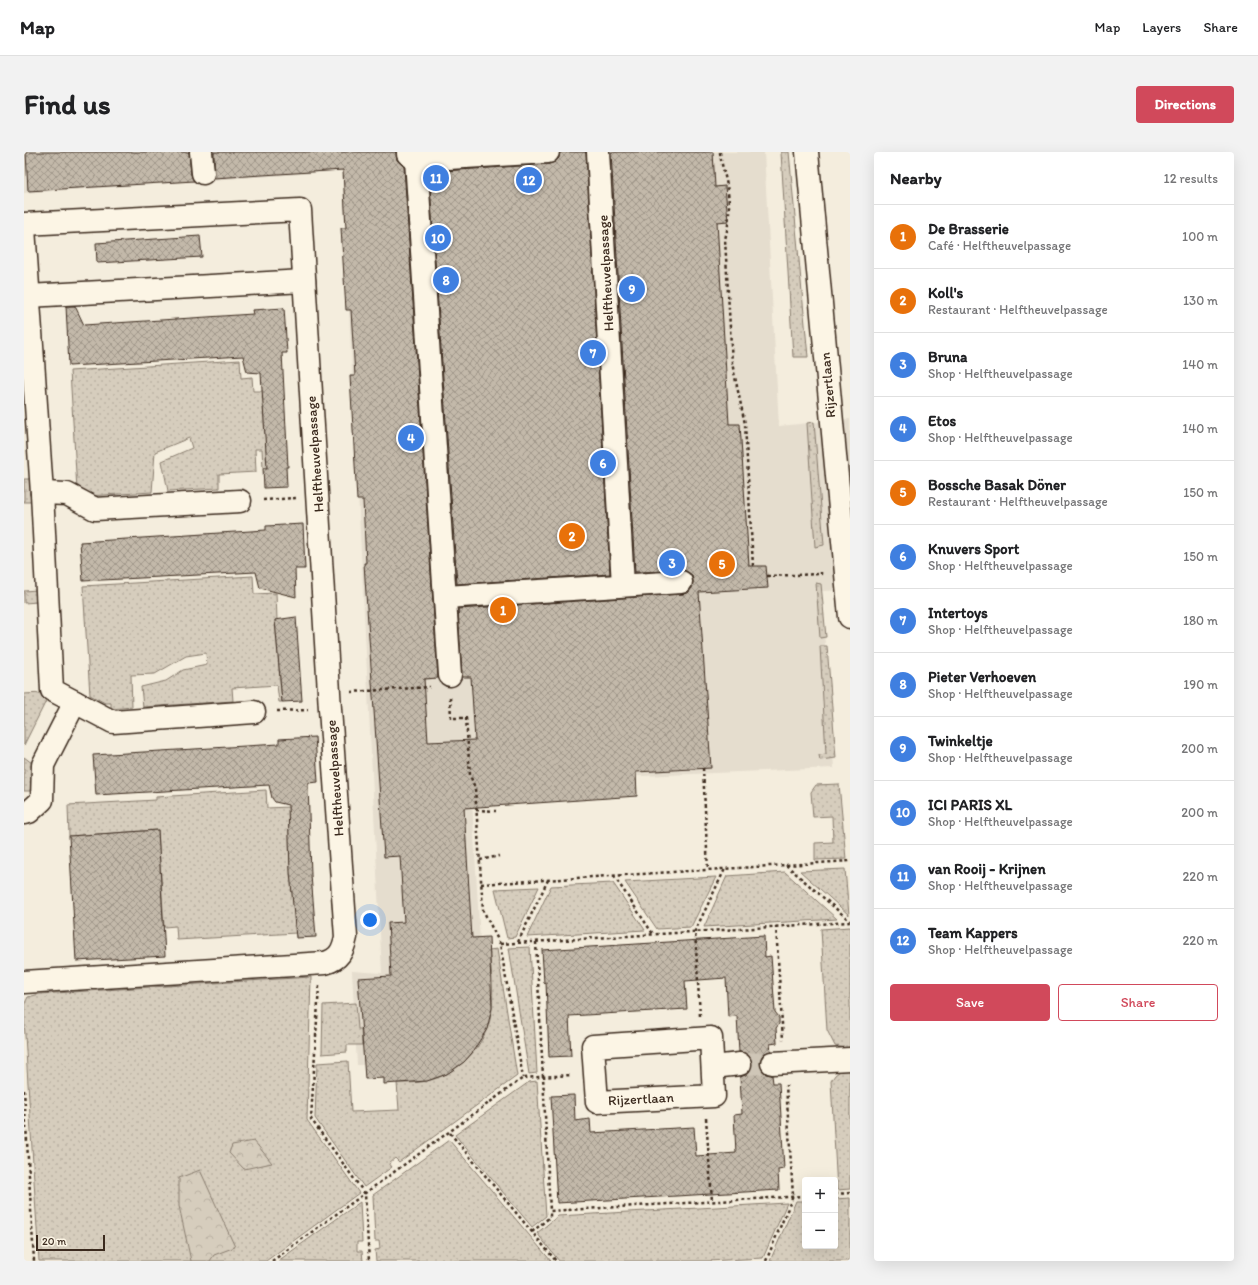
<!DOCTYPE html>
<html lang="en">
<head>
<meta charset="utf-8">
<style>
	:root { --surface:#fff; --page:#f2f2f2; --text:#202124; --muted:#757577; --line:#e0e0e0; --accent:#d1495b }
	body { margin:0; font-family:Itim,sans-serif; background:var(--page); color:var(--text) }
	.controls { position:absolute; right:12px; bottom:12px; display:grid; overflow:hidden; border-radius:4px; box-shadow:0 4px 16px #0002 }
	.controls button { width:36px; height:36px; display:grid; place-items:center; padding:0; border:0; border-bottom:1px solid var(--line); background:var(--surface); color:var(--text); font:20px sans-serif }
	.scale { position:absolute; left:12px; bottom:10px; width:69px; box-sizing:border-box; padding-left:4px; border:2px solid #3b2a1e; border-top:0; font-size:11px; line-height:14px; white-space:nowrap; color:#3b2a1e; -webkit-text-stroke:3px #fcf5e5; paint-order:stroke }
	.you { position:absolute; left:346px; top:768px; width:14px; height:14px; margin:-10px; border:3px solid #fff; border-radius:50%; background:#1a73e8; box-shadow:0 0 0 6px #1a73e833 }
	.badge { display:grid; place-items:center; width:26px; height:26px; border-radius:50%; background:var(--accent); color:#fff; font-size:13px; font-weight:700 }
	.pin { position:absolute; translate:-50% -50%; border:2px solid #fff; box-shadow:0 1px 4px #0006 }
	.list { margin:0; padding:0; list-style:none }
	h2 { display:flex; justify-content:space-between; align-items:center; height:52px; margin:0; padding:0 16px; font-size:17px }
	h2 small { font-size:13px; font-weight:400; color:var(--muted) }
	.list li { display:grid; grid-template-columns:26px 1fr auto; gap:12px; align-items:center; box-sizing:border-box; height:64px; padding:0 16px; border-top:1px solid var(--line) }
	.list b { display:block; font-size:15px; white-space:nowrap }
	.list p { margin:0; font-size:13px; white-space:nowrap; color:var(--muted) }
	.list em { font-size:13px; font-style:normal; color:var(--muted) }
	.actions { display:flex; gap:8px; padding:12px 16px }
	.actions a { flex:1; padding:9px 0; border:1px solid var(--accent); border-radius:4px; text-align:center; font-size:14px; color:var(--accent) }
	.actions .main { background:var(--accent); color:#fff }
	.map { position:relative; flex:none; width:826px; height:1109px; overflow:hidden; border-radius:4px }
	header { display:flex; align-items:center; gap:24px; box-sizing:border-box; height:56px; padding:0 20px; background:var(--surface); border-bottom:1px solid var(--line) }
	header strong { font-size:19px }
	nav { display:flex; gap:22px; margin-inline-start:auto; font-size:14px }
	.intro { display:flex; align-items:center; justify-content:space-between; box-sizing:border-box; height:96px; padding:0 24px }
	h1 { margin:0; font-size:28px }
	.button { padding:10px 18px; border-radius:4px; background:var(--accent); color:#fff; font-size:14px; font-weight:700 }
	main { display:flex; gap:24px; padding:0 24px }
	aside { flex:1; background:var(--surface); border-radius:4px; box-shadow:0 4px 16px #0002 }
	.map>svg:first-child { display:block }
	.built { fill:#e5ddce }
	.grass { fill:url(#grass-dots); stroke:#887c6e }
	.park { fill:url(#park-crowns); stroke:#887c6e }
	.building { fill:url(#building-cross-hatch); stroke:#3b2a1e }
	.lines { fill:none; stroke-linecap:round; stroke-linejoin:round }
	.minor-tunnel { stroke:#cfc6b7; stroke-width:22; stroke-dasharray:22 11; stroke-linecap:butt }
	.minor-casing { stroke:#3b2a1e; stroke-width:25 }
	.path { stroke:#3b2a1e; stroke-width:2.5; stroke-dasharray:3 3; stroke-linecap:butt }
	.minor { stroke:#fcf5e5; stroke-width:22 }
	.labels { text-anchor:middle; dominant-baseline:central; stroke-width:3; stroke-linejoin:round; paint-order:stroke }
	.street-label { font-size:14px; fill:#3b2a1e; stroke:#fcf5e5 }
</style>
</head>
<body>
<header>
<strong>Map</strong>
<nav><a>Map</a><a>Layers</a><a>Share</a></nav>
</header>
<div class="intro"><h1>Find us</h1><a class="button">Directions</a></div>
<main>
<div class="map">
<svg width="826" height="1109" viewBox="0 0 826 1109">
	<defs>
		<pattern id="grass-dots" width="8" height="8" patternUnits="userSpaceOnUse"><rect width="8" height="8" fill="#d6cdbd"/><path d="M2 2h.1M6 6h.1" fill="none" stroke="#b9b0a2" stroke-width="1.8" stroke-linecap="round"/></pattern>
		<pattern id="park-crowns" width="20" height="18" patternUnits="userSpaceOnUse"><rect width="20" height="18" fill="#d6cdbd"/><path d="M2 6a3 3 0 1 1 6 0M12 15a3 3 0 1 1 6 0" fill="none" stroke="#b9b0a2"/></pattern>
		<pattern id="building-cross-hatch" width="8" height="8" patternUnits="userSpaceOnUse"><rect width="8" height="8" fill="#c3b9aa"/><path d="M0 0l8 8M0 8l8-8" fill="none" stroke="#a0978a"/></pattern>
	</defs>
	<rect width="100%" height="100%" fill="#f4eddd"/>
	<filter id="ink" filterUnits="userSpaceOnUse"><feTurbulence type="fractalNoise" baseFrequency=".025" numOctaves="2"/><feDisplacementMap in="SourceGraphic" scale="8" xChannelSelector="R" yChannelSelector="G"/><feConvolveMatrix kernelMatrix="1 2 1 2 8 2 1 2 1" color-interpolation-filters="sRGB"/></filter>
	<g filter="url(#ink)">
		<polygon class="built" points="0,0 740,0 755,274 826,267 826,438 797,439 810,616 447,631 463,912 333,913 328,819 358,821 318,19 0,41"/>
		<g class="grass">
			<polygon points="757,0 765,0 784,205 769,205"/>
			<polygon points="216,208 217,226 228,225 229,239 239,239 240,254 239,254 244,316 239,316 238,297 231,297 232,320 195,322 195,336 144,339 138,309 168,296 165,286 131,300 128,340 63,344 53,338 46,219"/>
			<polygon points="790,270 800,393 791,395 783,271"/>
			<polygon points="0,327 6,327 7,350 0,350"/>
			<polygon points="229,424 230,442 252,441 253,468 251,468 258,550 255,550 253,533 208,536 209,549 119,555 117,535 142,529 159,518 183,513 182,501 162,504 131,522 107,523 108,555 87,557 87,551 81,551 66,543 59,434"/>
			<polygon points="792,431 797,432 802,485 796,486"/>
			<polygon points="13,438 14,450 0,451 0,439"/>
			<polygon points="796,494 803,494 812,606 796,608 795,603 802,602"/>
			<polygon points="19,541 24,545 0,593 0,542"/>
			<polygon points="0,605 8,611 9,639 0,639"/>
			<polygon points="815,632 822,707 791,708 791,691 809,690 808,664 789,665 787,640 792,633"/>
			<polygon points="242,638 243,656 265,655 266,714 272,781 153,788 152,774 140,775 134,678 45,684 44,653 132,648 132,645"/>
			<polygon points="821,717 825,763 776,719"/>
			<polygon points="761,720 813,767 680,775 703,724"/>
			<polygon points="692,725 667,775 633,777 601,730"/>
			<polygon points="589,731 621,778 503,785 527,734"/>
			<polygon points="515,735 491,785 483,786 471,737"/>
			<polygon points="826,775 826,897 811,894 803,878 797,777"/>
			<polygon points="506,795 513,921 505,922 485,796"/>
			<path d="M473,797L493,924L375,1010L371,1006L365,1011L368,1015L340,1035L291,966L293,911L324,909L327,960L375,958L373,931C386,931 398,931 410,927C441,917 464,889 468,857C470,838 467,817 465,798Z"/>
			<polygon points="287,825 283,968 335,1041 242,1109 15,1109 0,867 0,853 4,845 16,842"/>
			<polygon points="332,851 334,877 337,877 338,893 323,893 323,900 298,902 299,853"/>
			<polygon points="820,916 826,916 826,1037 813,1038 807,929 811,923"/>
			<polygon points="513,929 522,1064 508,1075 431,983 505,930"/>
			<polygon points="425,988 527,1109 352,1109 351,1098 356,1097 355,1089 351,1089 349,1043"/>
			<polygon points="826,1046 826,1109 746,1109 772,1049 781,1049 781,1094 811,1094 811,1047"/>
			<polygon points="336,1050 338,1090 333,1090 333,1099 338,1099 339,1109 254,1109"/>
			<polygon points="763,1051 739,1106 684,1109 535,1109 513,1081 534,1064"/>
		</g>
		<g class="park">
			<polygon points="230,989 248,1011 220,1017 205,1001 208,993"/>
			<polygon points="176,1018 211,1095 190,1103 186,1109 167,1109 155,1054 155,1026"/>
		</g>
		<g class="building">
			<polygon points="2,0 165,0 167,22 170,29 4,39"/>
			<polygon points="190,0 372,0 373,8 380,15 414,526 400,527 404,590 451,588 447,525 438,525 434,457 658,442 664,441 668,436 669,430 668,423 662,419 611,420 587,0 689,0 691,35 701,34 704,69 693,70 705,272 716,272 725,414 742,414 744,436 675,440 687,616 612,620 613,644 440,656 448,786 465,785 468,856 463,877 448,901 440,910 423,922 403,929 360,932 360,926 341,927 334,826 367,824 364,771 380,770 376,704 360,705 341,427 340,411 342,411 339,348 333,348 326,224 331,224 327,158 322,158 317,76 322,76 319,18 190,26"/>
			<polygon points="536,0 562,0 586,422 433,432 405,20 525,12 531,10 535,6"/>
			<polygon points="176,84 178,105 73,111 72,91"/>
			<polygon points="42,154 51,154 60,173 229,162 228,158 260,156 263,201 258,201 264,315 262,315 263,335 240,336 239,316 243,316 237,221 223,220 219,204 45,214"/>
			<polygon points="279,372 281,417 271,417 272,445 236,436 232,420 59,429 56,390 242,378 242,374"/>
			<polygon points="272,465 278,549 258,550 251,468"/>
			<polygon points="291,585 294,630 284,631 287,723 292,785 272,786 266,720 264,653 251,650 248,646 245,633 72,643 69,603 255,592 255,587"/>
			<polygon points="134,678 141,804 52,809 45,684"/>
			<polygon points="740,784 741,805 747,804 751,860 755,865 755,872 752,876 753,891 746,892 747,899 741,901 737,905 736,912 738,918 742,922 748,923 749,931 755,931 760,1017 754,1018 755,1038 533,1051 527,944 550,943 551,969 566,967 567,981 670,975 672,1004 712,1001 710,963 718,962 716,925 724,922 727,917 728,911 726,904 721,901 715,900 713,864 704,865 702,826 661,829 663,857 545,864 547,904 525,905 522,830 520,831 518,798"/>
		</g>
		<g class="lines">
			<polyline class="minor-tunnel" points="716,912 748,911"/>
			<g class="minor-casing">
				<g id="minor">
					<polyline points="177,0 179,21"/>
					<polyline points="384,0 384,2 392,8 426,523"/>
					<polyline points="574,0 599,433"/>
					<polyline points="783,0 826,465"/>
					<polyline points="392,8 524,0"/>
					<path d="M0,72L276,58L306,557L322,785C319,799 315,807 301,811L0,830"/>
					<polyline points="0,76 18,341 28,538 51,550 19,613 18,648 5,660 0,661"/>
					<polyline points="4,144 280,129"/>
					<polyline points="18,341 43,342 71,357 216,349"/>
					<polyline points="422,445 657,430"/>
					<polyline points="51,550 89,570 230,560"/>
					<polygon points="687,886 690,944 573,950 569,894"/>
					<polyline points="748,911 826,907"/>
					<polyline points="689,915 716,912"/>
				</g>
			</g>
			<g class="path">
				<path d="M696,0C697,12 701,22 703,34C706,52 706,69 701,87L708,211L721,272L729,414"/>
				<polyline points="239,348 272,346"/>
				<polyline points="743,424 797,422 797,420"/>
				<polyline points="327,540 406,535"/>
				<polyline points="426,545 427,566 442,566 446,623 451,636 459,758 476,792 499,926"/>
				<polyline points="253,559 284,558"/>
				<polyline points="679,616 684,718"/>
				<polyline points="452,658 472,659"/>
				<polyline points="456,708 475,704"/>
				<polyline points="762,713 826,769"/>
				<polyline points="590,724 629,782"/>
				<polyline points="457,732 826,709"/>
				<polyline points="752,774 759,888"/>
				<polyline points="494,790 524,728"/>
				<polyline points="512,790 526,1059"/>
				<polyline points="476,792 826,770"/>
				<polyline points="295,834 287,967 341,1042 345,1109"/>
				<polyline points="676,864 671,779 701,717"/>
				<polyline points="0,938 10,1109"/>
				<polyline points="682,966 688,1049"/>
				<polyline points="426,981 532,1109"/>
				<polyline points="811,1042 826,1041"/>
				<polyline points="508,1080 526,1065 526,1059 781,1044"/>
				<polyline points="248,1109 499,926 548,923"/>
				<polyline points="742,1109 769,1044 762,933"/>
			</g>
			<use href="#minor" class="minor"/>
		</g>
	</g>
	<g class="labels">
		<g class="street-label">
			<text transform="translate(582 121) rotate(-93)">Helftheuvelpassage</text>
			<text transform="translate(804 233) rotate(-95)">Rijzertlaan</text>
			<text transform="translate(291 302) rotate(-94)">Helftheuvelpassage</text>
			<text transform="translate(311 626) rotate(-94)">Helftheuvelpassage</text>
			<text transform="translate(617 947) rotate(-3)">Rijzertlaan</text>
		</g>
	</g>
</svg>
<div class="controls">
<button>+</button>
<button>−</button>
</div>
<div class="scale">20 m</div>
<div class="you"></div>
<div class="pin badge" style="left:479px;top:458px;background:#e8710a">1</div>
<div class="pin badge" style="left:548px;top:384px;background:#e8710a">2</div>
<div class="pin badge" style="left:648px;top:411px;background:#3f7fe0">3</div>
<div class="pin badge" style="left:387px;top:286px;background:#3f7fe0">4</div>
<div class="pin badge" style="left:698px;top:412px;background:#e8710a">5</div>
<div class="pin badge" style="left:579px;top:311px;background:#3f7fe0">6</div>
<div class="pin badge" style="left:569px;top:201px;background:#3f7fe0">7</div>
<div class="pin badge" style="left:422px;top:128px;background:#3f7fe0">8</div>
<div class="pin badge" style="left:608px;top:137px;background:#3f7fe0">9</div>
<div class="pin badge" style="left:414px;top:86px;background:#3f7fe0">10</div>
<div class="pin badge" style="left:412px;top:26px;background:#3f7fe0">11</div>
<div class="pin badge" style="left:505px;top:28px;background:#3f7fe0">12</div>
</div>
<aside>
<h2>Nearby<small>12 results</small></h2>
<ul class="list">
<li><span class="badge" style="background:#e8710a">1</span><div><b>De Brasserie</b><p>Café · Helftheuvelpassage</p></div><em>100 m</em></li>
<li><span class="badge" style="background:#e8710a">2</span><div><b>Koll's</b><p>Restaurant · Helftheuvelpassage</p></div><em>130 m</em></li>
<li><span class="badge" style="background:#3f7fe0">3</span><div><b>Bruna</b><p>Shop · Helftheuvelpassage</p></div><em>140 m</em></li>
<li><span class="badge" style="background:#3f7fe0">4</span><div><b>Etos</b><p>Shop · Helftheuvelpassage</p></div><em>140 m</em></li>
<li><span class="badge" style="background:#e8710a">5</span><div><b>Bossche Basak Döner</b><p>Restaurant · Helftheuvelpassage</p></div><em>150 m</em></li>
<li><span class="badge" style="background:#3f7fe0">6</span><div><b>Knuvers Sport</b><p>Shop · Helftheuvelpassage</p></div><em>150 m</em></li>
<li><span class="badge" style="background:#3f7fe0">7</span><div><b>Intertoys</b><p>Shop · Helftheuvelpassage</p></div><em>180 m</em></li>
<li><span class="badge" style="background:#3f7fe0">8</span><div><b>Pieter Verhoeven</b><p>Shop · Helftheuvelpassage</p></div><em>190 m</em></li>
<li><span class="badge" style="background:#3f7fe0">9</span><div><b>Twinkeltje</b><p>Shop · Helftheuvelpassage</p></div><em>200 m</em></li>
<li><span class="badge" style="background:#3f7fe0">10</span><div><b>ICI PARIS XL</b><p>Shop · Helftheuvelpassage</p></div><em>200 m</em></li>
<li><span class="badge" style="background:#3f7fe0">11</span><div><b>van Rooij - Krijnen</b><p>Shop · Helftheuvelpassage</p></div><em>220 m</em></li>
<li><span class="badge" style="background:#3f7fe0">12</span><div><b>Team Kappers</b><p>Shop · Helftheuvelpassage</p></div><em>220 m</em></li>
</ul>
<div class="actions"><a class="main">Save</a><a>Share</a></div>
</aside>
</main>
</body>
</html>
